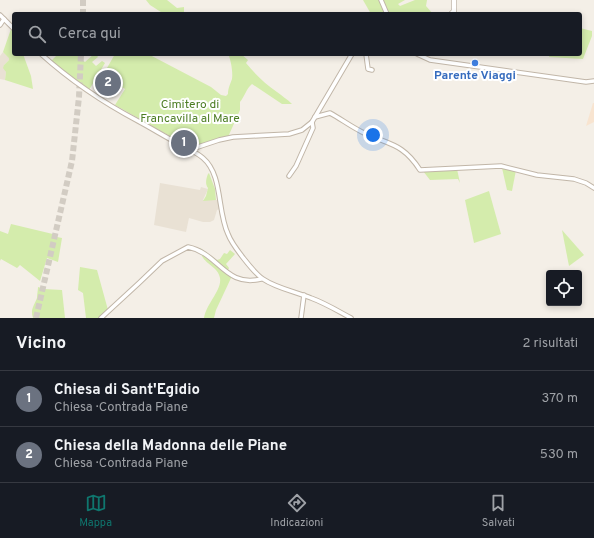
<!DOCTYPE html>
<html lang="it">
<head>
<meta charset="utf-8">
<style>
	:root { --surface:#171b24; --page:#242831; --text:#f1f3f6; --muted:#9ea1a6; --line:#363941; --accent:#0f766e }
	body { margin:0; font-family:Overpass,sans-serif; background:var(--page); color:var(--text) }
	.controls { position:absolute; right:12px; bottom:12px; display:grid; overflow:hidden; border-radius:4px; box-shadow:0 2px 6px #0003 }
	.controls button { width:36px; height:36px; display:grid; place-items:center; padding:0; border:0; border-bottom:1px solid var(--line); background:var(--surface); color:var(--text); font:20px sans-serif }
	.you { position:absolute; left:373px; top:135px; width:14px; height:14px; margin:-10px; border:3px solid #fff; border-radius:50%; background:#1a73e8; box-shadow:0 0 0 6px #1a73e833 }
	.badge { display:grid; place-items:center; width:26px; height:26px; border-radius:50%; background:var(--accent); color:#fff; font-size:13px; font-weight:700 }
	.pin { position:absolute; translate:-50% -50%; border:2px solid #fff; box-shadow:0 1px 4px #0006 }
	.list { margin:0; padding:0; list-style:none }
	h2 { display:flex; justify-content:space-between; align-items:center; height:52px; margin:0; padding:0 16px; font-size:17px }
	h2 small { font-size:13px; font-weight:400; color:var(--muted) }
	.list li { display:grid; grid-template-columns:26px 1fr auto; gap:12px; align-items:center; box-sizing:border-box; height:56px; padding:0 16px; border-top:1px solid var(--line) }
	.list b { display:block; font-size:15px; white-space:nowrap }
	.list p { margin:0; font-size:13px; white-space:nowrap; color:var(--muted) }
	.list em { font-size:13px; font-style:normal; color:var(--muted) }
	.icon { flex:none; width:22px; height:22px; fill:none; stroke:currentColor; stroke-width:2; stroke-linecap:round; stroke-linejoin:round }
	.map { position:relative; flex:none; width:594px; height:318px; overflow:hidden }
	.search { position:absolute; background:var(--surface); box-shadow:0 2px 6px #0003; left:12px; right:12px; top:12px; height:44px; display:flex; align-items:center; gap:10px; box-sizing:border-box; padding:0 14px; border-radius:4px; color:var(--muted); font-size:15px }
	.sheet { height:164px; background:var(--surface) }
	nav { display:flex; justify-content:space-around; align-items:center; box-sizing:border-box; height:56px; border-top:1px solid var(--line); background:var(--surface); font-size:11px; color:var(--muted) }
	nav a { display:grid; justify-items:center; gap:2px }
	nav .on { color:var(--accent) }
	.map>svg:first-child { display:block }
	.residential { fill:#e9e1d4 }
	.commercial { fill:#f8e4d0 }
	.green { fill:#d4ecac }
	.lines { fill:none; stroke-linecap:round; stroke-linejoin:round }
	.trunk-tunnel { stroke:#d2ccc3; stroke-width:6; stroke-dasharray:6 3; stroke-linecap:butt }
	.minor-casing { stroke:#c1b6a8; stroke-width:5.5 }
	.tertiary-casing { stroke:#c1b6a8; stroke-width:6 }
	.minor { stroke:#fff; stroke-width:3.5 }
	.tertiary { stroke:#fff; stroke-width:4.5 }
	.shop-dot { fill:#3f7fe0; stroke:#fff; stroke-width:1.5 }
	.labels { text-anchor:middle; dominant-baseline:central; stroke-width:4; stroke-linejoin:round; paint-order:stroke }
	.shop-label { font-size:12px; font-weight:bold; fill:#366cbe; stroke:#fff }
	.park-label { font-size:12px; fill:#4d7e24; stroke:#fff }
</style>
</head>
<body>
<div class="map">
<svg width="594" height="318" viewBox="0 0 594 318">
	<rect width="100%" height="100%" fill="#f4efe7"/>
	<g class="residential">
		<polygon points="3,52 9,57 9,60 4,65 6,72 5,80 0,79 0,56"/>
		<polygon points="160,183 200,190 201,187 208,189 203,200 218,200 220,209 217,210 214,220 210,222 203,222 189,218 186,232 154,225"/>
	</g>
	<polygon class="commercial" points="593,103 594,103 594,122 586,126"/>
	<g class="green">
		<polygon points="146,0 167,0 177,8 184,7 184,14 164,14 150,5"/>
		<polygon points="363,0 380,0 386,14 371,14"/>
		<polygon points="383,0 405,0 398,4 400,6 415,0 427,0 426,6 433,14 389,14"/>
		<polygon points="580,28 592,31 592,36 583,59 549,57 550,54 580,54"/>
		<polygon points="11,29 14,32 14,54 23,54 31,76 33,89 5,80 6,72 3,68 4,65 9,60 9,58 3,52"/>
		<polygon points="58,54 86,54 81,59 85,62 94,54 96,54 98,57 92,62 96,66 102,61 105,63 89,90 68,75 51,61"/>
		<path d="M115,54H148L211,87L221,95L226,96L228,94C228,88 230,85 232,79C233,72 231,60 228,54H241L248,60L246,63C254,73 265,84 277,92C282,96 287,99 292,104H282L252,84C246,89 245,96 240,102V110L228,137L193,146L175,139L115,105L125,89L103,75Z"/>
		<polygon points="502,168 516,170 512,191 507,190"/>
		<polygon points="457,169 460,183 458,179 430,180 423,171"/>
		<path d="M209,173L215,189L216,200L203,201L206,196L208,188C205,184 206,179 208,174Z"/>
		<polygon points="489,191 501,234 474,243 465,200"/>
		<polygon points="11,224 57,235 57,237 62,238 58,262 47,258 40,281 20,265 17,268 1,259 0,261 0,231 8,234"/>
		<polygon points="562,230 584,255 569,266"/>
		<path d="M200,248L217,260L220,259L224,253L227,254L230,250L235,254L226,264L229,268L228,270L231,274V278L216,310L214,318H204C206,304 222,290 220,278C218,265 200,264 200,248Z"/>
		<polygon points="80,267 97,270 108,310 102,318 86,318 83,293 78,290"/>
		<path d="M38,287L44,289L62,290L65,318H33C30,309 34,306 37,298C37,294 38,290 38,287Z"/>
	</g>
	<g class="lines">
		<g class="trunk-tunnel">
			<polyline points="83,0 83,14"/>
			<polyline points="36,318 72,161 79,97 81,54"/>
		</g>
		<g class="minor-casing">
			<g id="minor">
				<polyline points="381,0 387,14"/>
				<polyline points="0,15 14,29"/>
				<polyline points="0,25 4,19"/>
				<path d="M41,54C71,81 102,102 138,121C151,128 164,136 177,143C186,149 195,151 203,158C223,175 217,211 228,234C232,245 254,273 263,279C276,288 296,292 311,298C325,303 338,311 351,318"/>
				<polyline points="366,54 368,69 372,70"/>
				<polyline points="417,54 430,60 586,82 594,81"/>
				<path d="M315,117L330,113C341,119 350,126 362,132C388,145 402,142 420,170L501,166L537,175L574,179L586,183L594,188"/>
				<polyline points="192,149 219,140 233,137 289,134 302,130 312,122 352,54"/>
				<polyline points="289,176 296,166 313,128 312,122"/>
				<path d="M101,318L139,283L162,261L188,247C219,253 225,288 261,279"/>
				<polyline points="301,318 304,295"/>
			</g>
		</g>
		<g class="tertiary-casing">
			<polyline id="tertiary" points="451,14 454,11 454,0"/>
		</g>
		<use href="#minor" class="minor"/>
		<use href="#tertiary" class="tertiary"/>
	</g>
	<circle class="shop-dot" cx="475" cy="63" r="4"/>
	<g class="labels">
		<g class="shop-label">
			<text x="475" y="76">Parente Viaggi</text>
		</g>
		<g class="park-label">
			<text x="190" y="105">Cimitero di<tspan x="190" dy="14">Francavilla al Mare</tspan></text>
		</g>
	</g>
</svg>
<div class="controls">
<button><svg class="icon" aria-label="locate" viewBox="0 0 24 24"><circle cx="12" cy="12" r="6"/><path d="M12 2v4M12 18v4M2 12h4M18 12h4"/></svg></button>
</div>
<div class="you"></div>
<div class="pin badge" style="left:184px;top:143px;background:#6b7280">1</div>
<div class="pin badge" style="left:108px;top:83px;background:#6b7280">2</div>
<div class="search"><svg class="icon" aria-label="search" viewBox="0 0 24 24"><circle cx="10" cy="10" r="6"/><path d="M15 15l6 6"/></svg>Cerca qui</div>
</div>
<section class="sheet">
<h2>Vicino<small>2 risultati</small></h2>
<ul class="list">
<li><span class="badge" style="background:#6b7280">1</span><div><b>Chiesa di Sant'Egidio</b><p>Chiesa · Contrada Piane</p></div><em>370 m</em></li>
<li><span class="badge" style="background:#6b7280">2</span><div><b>Chiesa della Madonna delle Piane</b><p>Chiesa · Contrada Piane</p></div><em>530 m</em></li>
</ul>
</section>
<nav>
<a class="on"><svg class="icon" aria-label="map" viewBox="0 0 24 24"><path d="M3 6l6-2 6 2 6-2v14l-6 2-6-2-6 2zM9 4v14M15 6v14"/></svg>Mappa</a>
<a><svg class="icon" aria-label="directions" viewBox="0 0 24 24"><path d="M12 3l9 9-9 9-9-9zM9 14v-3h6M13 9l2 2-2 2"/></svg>Indicazioni</a>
<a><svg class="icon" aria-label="saved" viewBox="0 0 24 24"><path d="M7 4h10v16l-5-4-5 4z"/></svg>Salvati</a>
</nav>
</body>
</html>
